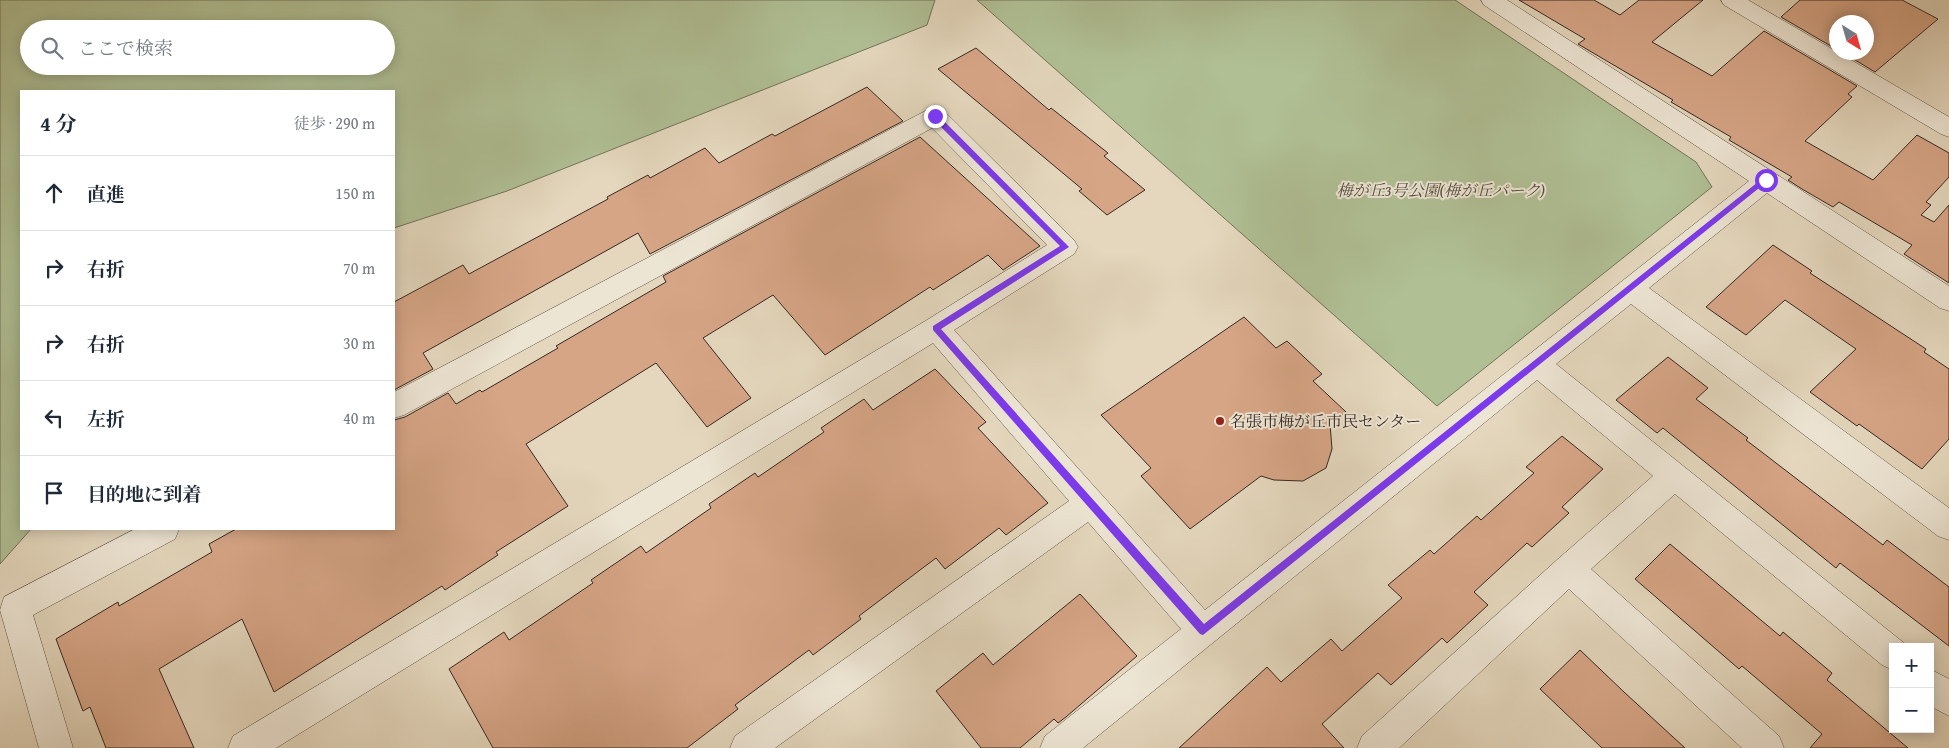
<!DOCTYPE html>
<html lang="ja">
<head>
<meta charset="utf-8">
<style>
	:root { --surface:#fff; --page:#f6f6f7; --text:#1f2937; --muted:#747a83; --line:#e0e1e3 }
	body { margin:0; font-family:"Gentium Book Plus","Noto Serif JP",serif; background:var(--page); color:var(--text) }
	.controls { position:absolute; right:15px; bottom:15px; display:grid; overflow:hidden; border-radius:0px; box-shadow:0 2px 12px #0003 }
	.controls button { width:45px; height:45px; display:grid; place-items:center; padding:0; border:0; border-bottom:1px solid var(--line); background:var(--surface); color:var(--text); font:25px sans-serif }
	.compass { position:absolute; left:1829px; top:15px; width:45px; height:45px; border-radius:50%; background:var(--surface); box-shadow:0 2px 12px #0003; rotate:143deg }
	.stop { position:absolute; width:15px; height:15px; margin:-11px; border:4px solid #7c3aed; border-radius:50%; background:#fff }
	.stop.end { background:#7c3aed; border-color:#fff; box-shadow:0 1px 5px #0008 }
	.list { margin:0; padding:0; list-style:none }
	h2 { display:flex; justify-content:space-between; align-items:center; height:65px; margin:0; padding:0 20px; font-size:21px }
	h2 small { font-size:16px; font-weight:400; color:var(--muted) }
	.list li { display:grid; grid-template-columns:32px 1fr auto; gap:15px; align-items:center; box-sizing:border-box; height:75px; padding:0 20px; border-top:1px solid var(--line) }
	.list b { display:block; font-size:19px; white-space:nowrap }
	.list em { font-size:16px; font-style:normal; color:var(--muted) }
	.icon { flex:none; width:28px; height:28px; fill:none; stroke:currentColor; stroke-width:2; stroke-linecap:round; stroke-linejoin:round }
	.map { position:relative; flex:none; width:1949px; height:748px; overflow:hidden }
	.search { position:absolute; background:var(--surface); box-shadow:0 2px 12px #0003; left:20px; top:20px; width:375px; height:55px; display:flex; align-items:center; gap:12px; box-sizing:border-box; padding:0 18px; border-radius:28px; color:var(--muted); font-size:19px }
	.panel { position:absolute; background:var(--surface); box-shadow:0 2px 12px #0003; left:20px; top:90px; width:375px; height:440px; border-radius:0px }
	.map>svg:first-child { display:block }
	.green { fill:#b0bf94; stroke:#73745c; fill-rule:evenodd }
	.building { fill:#d6a586; stroke:#362924 }
	.lines { fill:none; stroke-linecap:round; stroke-linejoin:round }
	.minor-casing { stroke:#62544a; stroke-width:1 }
	.minor { fill:#ede5d4; fill-rule:evenodd }
	.route { fill:#7c3aed }
	.poi-dot { fill:#8f2418; stroke:#ede5d4; stroke-width:2 }
	.labels { text-anchor:middle; dominant-baseline:central; stroke-width:4; stroke-linejoin:round; paint-order:stroke }
	.park-label { font-size:16px; font-style:italic; fill:#544e40; stroke:#ede5d4 }
	.poi-label { font-size:16px; fill:#362924; stroke:#ede5d4; text-anchor:start }
</style>
</head>
<body>
<div class="map">
<svg width="1949" height="748" viewBox="0 0 1949 748">
	<rect width="100%" height="100%" fill="#e4d7bd"/>
	<filter id="stains"><feTurbulence type="fractalNoise" baseFrequency=".004" numOctaves="4"/><feColorMatrix values="0 0 0 0 .2 0 0 0 0 .09 0 0 0 0 .02 0 0 0 .5 -.17"/></filter>
	<radialGradient id="worn" r=".72"><stop offset=".6" stop-color="#630" stop-opacity="0"/><stop offset="1" stop-color="#630" stop-opacity=".3"/></radialGradient>
	<g class="green">
		<path d="M0,0H935L927,25L507,191L394,228V91H21V529H31L0,564ZM29,29H386V66H29Z"/>
		<polygon points="977,0 1455,0 1696,162 1712,187 1437,406"/>
	</g>
	<g class="building">
		<polygon points="1519,0 1594,0 1620,15 1639,0 1703,0 1652,42 1712,76 1764,31 1857,86 1848,94 1852,97 1805,141 1873,180 1917,135 1949,153 1949,177 1926,202 1931,205 1921,215 1934,222 1949,205 1949,283 1904,254 1912,245 1839,202 1833,207 1802,189 1788,180 1792,177 1729,140 1731,137 1671,102 1673,100 1578,44 1585,39"/>
		<polygon points="1800,0 1902,0 1938,19 1875,72 1842,52 1866,52 1866,22 1836,22 1836,49 1781,17"/>
		<polygon points="976,48 1049,110 1051,108 1108,153 1104,156 1145,190 1107,215 1079,191 1082,189 938,69"/>
		<polygon points="867,87 903,121 650,254 638,233 423,353 433,369 394,390 394,302 463,265 469,274 608,199 607,197 648,175 650,178 705,148 719,163 772,134 775,136"/>
		<polygon points="920,137 1040,246 1003,270 988,255 933,290 930,287 825,355 773,295 703,338 751,398 707,427 656,363 526,444 568,506 496,552 498,555 445,590 442,586 274,692 242,619 159,669 194,748 106,748 90,707 83,711 56,639 118,602 119,606 212,552 209,544 236,529 394,529 394,420 405,417 448,393 456,404 480,390 482,392 558,348 556,346 666,282 663,276"/>
		<polygon points="1773,245 1812,271 1810,273 1926,349 1924,352 1949,369 1949,439 1922,469 1859,424 1857,426 1810,392 1856,349 1785,300 1746,335 1706,307"/>
		<polygon points="1244,317 1276,348 1287,341 1322,374 1313,381 1346,412 1330,424 1332,449 1326,468 1303,481 1274,480 1261,476 1190,529 1141,476 1151,468 1101,415"/>
		<polygon points="1668,357 1708,388 1696,399 1748,438 1746,440 1883,545 1887,540 1949,587 1949,646 1840,563 1836,568 1663,428 1657,433 1616,400"/>
		<polygon points="935,369 986,422 978,428 1048,503 1006,535 999,528 945,569 936,558 859,616 861,619 813,655 809,650 735,705 738,709 687,748 493,748 449,669 504,632 509,640 593,583 591,580 641,546 646,553 711,508 709,504 755,473 758,477 824,432 821,428 864,399 873,410"/>
		<polygon points="1562,436 1603,469 1562,507 1569,513 1532,547 1527,543 1474,592 1488,605 1447,643 1442,638 1391,685 1378,673 1322,724 1344,748 1179,748 1267,667 1281,682 1331,639 1342,651 1402,598 1388,585 1430,550 1434,554 1477,516 1481,520 1534,473 1526,467"/>
		<polygon points="1670,544 1780,636 1783,632 1832,673 1827,680 1908,748 1810,748 1822,734 1742,666 1739,669 1635,579"/>
		<polygon points="1080,594 1137,656 1066,717 1058,723 1054,719 1020,748 981,748 936,691 983,653 993,665"/>
		<polygon points="1580,650 1624,692 1685,748 1602,748 1540,689"/>
	</g>
	<g class="lines">
		<g class="minor-casing">
			<g id="minor">
				<polygon points="1481,0 1507,0 1949,286 1949,311 1940,308 1767,193 1649,288 1949,508 1949,540 1938,536 1631,304 1556,364 1904,643 1906,647 1893,647 1893,670 1882,665 1675,494 1591,569 1779,736 1784,748 1742,748 1569,589 1399,748 1357,748 1362,736 1558,559 1653,476 1537,380 1083,748 1040,748 1045,736 1181,629 1088,522 775,748 730,748 735,736 1069,501 933,343 276,748 228,748 233,736 927,320 1047,245 932,128 404,415 394,418 394,392 927,110 935,108 943,110 1074,240 1078,247 1074,254 954,330 1205,610 1749,181 1484,5"/>
				<polygon points="1721,0 1748,0 1949,117 1949,137 1941,134 1724,5"/>
				<polygon points="135,529 179,529 175,539 33,615 73,748 39,748 0,610 4,597"/>
				<polygon points="1930,669 1949,679 1949,716 1930,706"/>
			</g>
		</g>
		<use href="#minor" class="minor"/>
	</g>
	<polygon class="route" points="932,114 937,114 1069,247 941,329 1204,624 1763,178 1768,178 1769,180 1203,635 1200,634 933,330 933,326 1060,246 932,118"/>
	<circle class="poi-dot" cx="1220" cy="421" r="5"/>
	<g class="labels">
		<g class="park-label">
			<text x="1441" y="190">梅が丘3号公園(梅が丘パーク)</text>
		</g>
		<g class="poi-label">
			<text x="1230" y="421">名張市梅が丘市民センター</text>
		</g>
	</g>
	<rect width="100%" height="100%" filter="url(#stains)"/>
	<rect width="100%" height="100%" fill="url(#worn)"/>
</svg>
<div class="controls">
<button>+</button>
<button>−</button>
</div>
<svg class="compass" viewBox="-18 -18 36 36"><path d="M0-13l5 13h-10z" fill="#e53935"/><path d="M0 13l5-13h-10z" fill="#747a83"/></svg>
<div class="stop" style="left:1766px;top:180px"></div>
<div class="stop end" style="left:935px;top:116px"></div>
<div class="search"><svg class="icon" aria-label="search" viewBox="0 0 24 24"><circle cx="10" cy="10" r="6"/><path d="M15 15l6 6"/></svg>ここで検索</div>
<section class="panel">
<h2>4 分<small>徒歩 · 290 m</small></h2>
<ul class="list">
<li><svg class="icon" aria-label="ahead" viewBox="0 0 24 24"><path d="M12 20V5M6 11l6-6 6 6"/></svg><div><b>直進</b></div><em>150 m</em></li>
<li><svg class="icon" aria-label="right" viewBox="0 0 24 24"><path d="M7 20v-9h11M14 6l5 5-5 5"/></svg><div><b>右折</b></div><em>70 m</em></li>
<li><svg class="icon" aria-label="right" viewBox="0 0 24 24"><path d="M7 20v-9h11M14 6l5 5-5 5"/></svg><div><b>右折</b></div><em>30 m</em></li>
<li><svg class="icon" aria-label="left" viewBox="0 0 24 24"><path d="M17 20v-9H6M10 6l-5 5 5 5"/></svg><div><b>左折</b></div><em>40 m</em></li>
<li><svg class="icon" aria-label="arrive" viewBox="0 0 24 24"><path d="M6 21V4h12l-3 4 3 4H6"/></svg><div><b>目的地に到着</b></div></li>
</ul>
</section>
</div>
</body>
</html>
